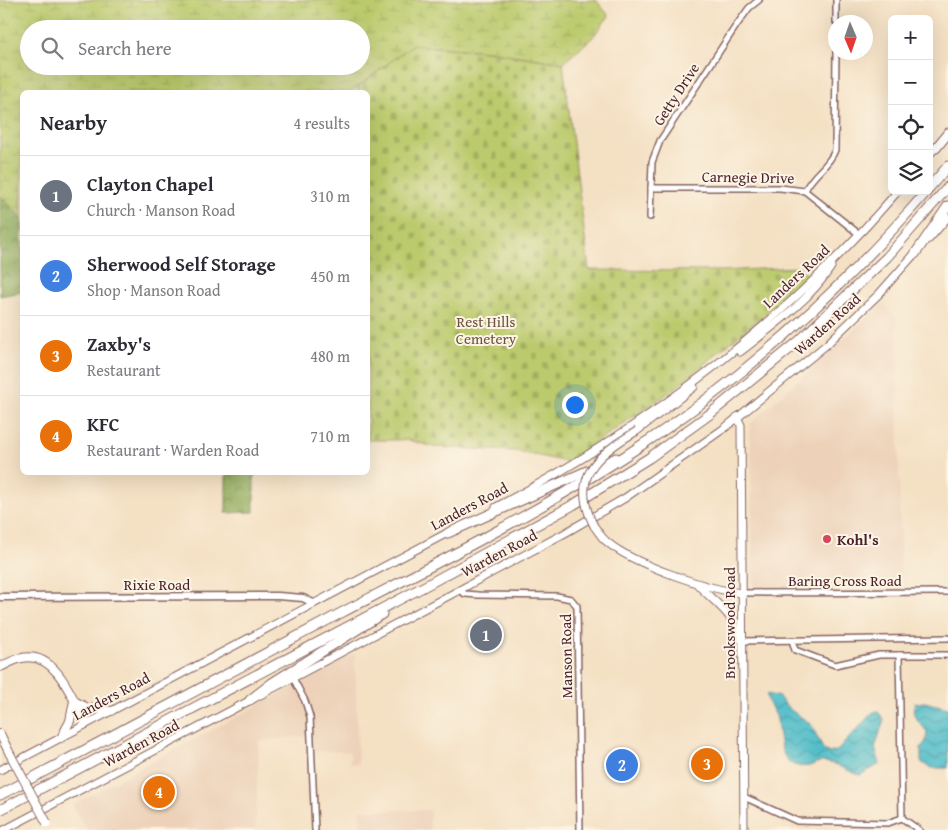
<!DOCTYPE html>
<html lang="en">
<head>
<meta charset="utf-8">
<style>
	:root { --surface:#fff; --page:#f7f7f7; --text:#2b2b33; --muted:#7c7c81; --line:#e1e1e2; --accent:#d1495b }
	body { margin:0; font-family:"Gentium Book Plus",serif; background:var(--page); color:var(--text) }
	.controls { position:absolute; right:15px; top:15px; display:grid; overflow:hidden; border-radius:8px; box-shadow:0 5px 20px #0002 }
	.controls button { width:45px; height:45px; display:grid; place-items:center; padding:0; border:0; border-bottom:1px solid var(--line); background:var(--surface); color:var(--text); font:25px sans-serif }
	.compass { position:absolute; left:828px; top:15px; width:45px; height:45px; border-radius:50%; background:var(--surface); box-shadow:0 5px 20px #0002; rotate:178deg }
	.you { position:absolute; left:574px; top:404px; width:18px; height:18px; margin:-12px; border:4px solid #fff; border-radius:50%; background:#1a73e8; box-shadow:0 0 0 8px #1a73e833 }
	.badge { display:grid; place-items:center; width:32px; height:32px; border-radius:50%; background:var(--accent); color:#fff; font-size:16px; font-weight:700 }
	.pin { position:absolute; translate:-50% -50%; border:2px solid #fff; box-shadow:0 1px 5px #0006 }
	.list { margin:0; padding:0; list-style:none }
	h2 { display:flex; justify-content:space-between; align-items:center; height:65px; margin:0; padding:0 20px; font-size:21px }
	h2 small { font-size:16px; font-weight:400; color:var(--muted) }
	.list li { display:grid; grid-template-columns:32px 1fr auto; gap:15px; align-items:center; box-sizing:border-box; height:80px; padding:0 20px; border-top:1px solid var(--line) }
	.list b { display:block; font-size:19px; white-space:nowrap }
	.list p { margin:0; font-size:16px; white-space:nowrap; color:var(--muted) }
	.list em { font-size:16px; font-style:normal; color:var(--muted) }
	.icon { flex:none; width:28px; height:28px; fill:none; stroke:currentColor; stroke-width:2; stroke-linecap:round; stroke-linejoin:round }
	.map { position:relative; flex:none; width:948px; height:830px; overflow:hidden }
	.search { position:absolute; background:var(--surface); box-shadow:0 5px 20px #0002; left:20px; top:20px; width:350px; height:55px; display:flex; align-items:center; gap:12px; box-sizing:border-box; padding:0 18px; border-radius:28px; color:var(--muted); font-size:19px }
	.panel { position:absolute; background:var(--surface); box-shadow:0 5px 20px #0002; left:20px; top:90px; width:350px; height:385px; border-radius:8px }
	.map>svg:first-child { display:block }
	.built { fill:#edd2b9 }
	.forest { fill:url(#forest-crowns); stroke:#6f6646 }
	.wetland { fill:url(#wetland-marsh); stroke:#82744c; fill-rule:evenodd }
	.cemetery { fill:url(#cemetery-stones); stroke:#82744c }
	.water { fill:url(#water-waves); stroke:#4e6e7a }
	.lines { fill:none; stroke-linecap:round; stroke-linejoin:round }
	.minor-casing { stroke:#866360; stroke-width:8 }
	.tertiary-casing { stroke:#866360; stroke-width:9 }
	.secondary-casing { stroke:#866360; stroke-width:9 }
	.primary-casing { stroke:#866360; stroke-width:10 }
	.motorway-casing { stroke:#866360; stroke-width:11 }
	.minor { stroke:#fff; stroke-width:5 }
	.tertiary { stroke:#fff; stroke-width:6 }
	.secondary { stroke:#fff; stroke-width:7 }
	.primary { stroke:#fff; stroke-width:8 }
	.motorway { stroke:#fff; stroke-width:9 }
	.secondary-bridge-casing { stroke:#866360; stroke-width:9; stroke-linecap:butt }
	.primary-bridge-casing { stroke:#866360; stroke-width:10; stroke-linecap:butt }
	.secondary-bridge { stroke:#fff; stroke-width:7 }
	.primary-bridge { stroke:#fff; stroke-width:8 }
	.poi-dot { fill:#d1495b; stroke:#fcf5e5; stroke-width:2 }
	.labels { text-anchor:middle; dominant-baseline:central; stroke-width:4; stroke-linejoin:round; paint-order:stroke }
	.street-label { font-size:15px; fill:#4a1f2b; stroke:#fcf5e5 }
	.park-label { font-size:15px; fill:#6c523e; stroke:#fcf5e5 }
	.poi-label { font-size:15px; font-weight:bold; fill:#4a1f2b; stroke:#fcf5e5; text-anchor:start }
</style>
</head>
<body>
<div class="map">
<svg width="948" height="830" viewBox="0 0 948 830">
	<defs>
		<pattern id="forest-crowns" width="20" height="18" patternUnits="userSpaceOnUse" patternTransform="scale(1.25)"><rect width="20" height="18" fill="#94ae60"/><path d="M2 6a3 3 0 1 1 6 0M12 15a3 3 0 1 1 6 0" fill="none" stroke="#7b8d4f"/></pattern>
		<pattern id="wetland-marsh" width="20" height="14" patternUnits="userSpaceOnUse" patternTransform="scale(1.25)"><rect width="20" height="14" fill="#bbca6c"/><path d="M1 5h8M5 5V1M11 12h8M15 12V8" fill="none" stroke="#a2ad5e"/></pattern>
		<pattern id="cemetery-stones" width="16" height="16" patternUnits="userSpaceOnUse" patternTransform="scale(1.25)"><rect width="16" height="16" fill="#bbca6c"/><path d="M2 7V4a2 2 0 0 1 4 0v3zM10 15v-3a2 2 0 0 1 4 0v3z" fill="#a2ad5e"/></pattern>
		<pattern id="water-waves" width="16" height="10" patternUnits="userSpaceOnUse" patternTransform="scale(1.25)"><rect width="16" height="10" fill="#51bec9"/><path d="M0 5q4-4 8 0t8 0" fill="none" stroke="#459aa3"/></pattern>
	</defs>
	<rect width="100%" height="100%" fill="#fcf5e5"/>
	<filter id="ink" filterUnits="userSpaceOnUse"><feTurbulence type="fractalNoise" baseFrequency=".02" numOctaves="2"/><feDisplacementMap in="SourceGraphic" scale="10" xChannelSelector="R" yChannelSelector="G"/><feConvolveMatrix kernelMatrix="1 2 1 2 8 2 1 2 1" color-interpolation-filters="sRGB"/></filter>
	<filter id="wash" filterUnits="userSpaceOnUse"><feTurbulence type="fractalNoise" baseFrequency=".0096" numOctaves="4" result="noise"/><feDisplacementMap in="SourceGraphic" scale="20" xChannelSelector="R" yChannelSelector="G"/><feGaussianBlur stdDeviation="1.12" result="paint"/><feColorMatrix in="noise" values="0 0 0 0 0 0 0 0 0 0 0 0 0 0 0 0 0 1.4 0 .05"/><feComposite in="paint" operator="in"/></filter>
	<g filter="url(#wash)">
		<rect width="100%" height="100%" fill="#f4e0c3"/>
		<g class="built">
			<polygon points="883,303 897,319 901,587 753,587 750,424"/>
			<polygon points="355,653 358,764 350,764 350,752 312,751 311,735 259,741 255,830 87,830 72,805"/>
			<rect x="360" y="810" width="70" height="20"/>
		</g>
		<g class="forest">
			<polygon points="0,195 22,218 22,292 0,296"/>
			<polygon points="226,473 254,473 254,512 226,513"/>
		</g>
		<path class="wetland" d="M0,0H596L609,16L592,38L563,63L486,51L412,45L351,92H22V225V218L0,195ZM29,29H361V66H29Z"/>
		<polygon class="cemetery" points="412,45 486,51 563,63 589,270 722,271 799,267 810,277 670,392 567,462 516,451 434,447 408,440 368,440 368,92 357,92 359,86"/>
		<g class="water">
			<path d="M767,694L779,697L789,709L811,724L823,749L829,753L837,751L872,713L877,711L884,719L875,748L880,764L860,775C848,772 836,762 823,762C818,761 814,765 809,766C778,771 780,738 777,719C775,710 766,703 767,694Z"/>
			<path d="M925,702L948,708V768H932L921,762V748L926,741L927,732C921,723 909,715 915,703Z"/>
		</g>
	</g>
	<g filter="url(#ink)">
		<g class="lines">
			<g class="minor-casing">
				<g id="minor">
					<polyline points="836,0 836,22"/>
					<polyline points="651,188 780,188 805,191 859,234"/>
					<path d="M805,191C811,175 829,167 835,150L836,52"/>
					<polyline points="650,217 652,162 660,141 736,26 749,8 759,0"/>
					<polyline points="459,590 465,594 478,595 557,596 571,599 577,606 580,830"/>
					<polyline points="742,593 948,592"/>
					<polyline points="792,640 795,650 835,665 879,655 948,655"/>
					<polyline points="743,641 948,638"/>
					<polyline points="899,655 902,818"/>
					<polyline points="293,678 305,701 310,717 315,830"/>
					<polyline points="744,797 797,821 888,823 902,818 919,830"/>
				</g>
			</g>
			<g class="tertiary-casing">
				<polyline id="tertiary" points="0,597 278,596 303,598 313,603"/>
			</g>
			<g class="secondary-casing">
				<g id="secondary">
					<polyline points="929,155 939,144"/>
					<polyline points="929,239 948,217"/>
					<path d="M740,352C772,327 809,301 831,267"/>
					<polyline points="737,417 741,425 744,830"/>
					<polyline points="637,431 694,387"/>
					<path d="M496,507C648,428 786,321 898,191"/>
					<path d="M594,526C598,531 601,537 606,541C630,563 709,590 742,593"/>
					<path d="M698,585C714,602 734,614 739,638"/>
					<polyline points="0,770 451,531"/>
					<polyline points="4,830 452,594 565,533 625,498 726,427 826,345 879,294 918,250"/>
				</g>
			</g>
			<g class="primary-casing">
				<g id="primary">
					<path d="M0,667C7,664 15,659 22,658C57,651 73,700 86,724"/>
					<polyline points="0,734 10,754"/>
					<polyline points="61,738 70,721 74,701 88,708 111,711"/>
				</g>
			</g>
			<g class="motorway-casing">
				<g id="motorway">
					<polyline points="936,148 948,133"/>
					<polyline points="929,188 948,166"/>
					<polyline points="915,254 948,206"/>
					<polyline points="448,533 616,458"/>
					<polyline points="250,700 272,683 382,614"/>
					<path d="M0,795C114,735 227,674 341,613C437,563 534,514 625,456C738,384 839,293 927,191"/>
					<polyline points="0,810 425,586 573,505 649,458 710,414 798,342 887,257 948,187"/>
				</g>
			</g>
			<use href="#minor" class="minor"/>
			<use href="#tertiary" class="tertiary"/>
			<use href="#secondary" class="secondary"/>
			<use href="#primary" class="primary"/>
			<use href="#motorway" class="motorway"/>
			<g class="secondary-bridge-casing">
				<path id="secondary-bridge" d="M594,526C569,477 597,454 637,431"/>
			</g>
			<g class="primary-bridge-casing">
				<polyline id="primary-bridge" points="10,754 47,823"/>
			</g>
			<use href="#secondary-bridge" class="secondary-bridge"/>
			<use href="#primary-bridge" class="primary-bridge"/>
		</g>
	</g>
	<circle class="poi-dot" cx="827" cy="539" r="5"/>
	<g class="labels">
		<g class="street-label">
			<text transform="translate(676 94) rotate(-57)">Getty Drive</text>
			<text transform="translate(748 177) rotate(1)">Carnegie Drive</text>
			<text transform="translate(796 276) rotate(-43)">Landers Road</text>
			<text transform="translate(827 324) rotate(-42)">Warden Road</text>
			<text transform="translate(469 506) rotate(-28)">Landers Road</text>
			<text transform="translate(499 553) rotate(-28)">Warden Road</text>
			<text x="845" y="580">Baring Cross Road</text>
			<text x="157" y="584">Rixie Road</text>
			<text transform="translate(729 623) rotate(-90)">Brookswood Road</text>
			<text transform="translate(566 656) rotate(-91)">Manson Road</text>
			<text transform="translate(111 696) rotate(-28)">Landers Road</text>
			<text transform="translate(141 743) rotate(-28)">Warden Road</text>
		</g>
		<g class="park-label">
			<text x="486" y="321">Rest Hills<tspan x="486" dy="17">Cemetery</tspan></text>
		</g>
		<g class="poi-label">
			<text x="837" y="539">Kohl's</text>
		</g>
	</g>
</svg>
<div class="controls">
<button>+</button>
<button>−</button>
<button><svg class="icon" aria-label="locate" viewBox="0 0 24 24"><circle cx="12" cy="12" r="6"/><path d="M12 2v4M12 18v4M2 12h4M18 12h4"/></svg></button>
<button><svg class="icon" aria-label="layers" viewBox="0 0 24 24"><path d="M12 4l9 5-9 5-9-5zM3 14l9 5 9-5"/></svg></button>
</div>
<svg class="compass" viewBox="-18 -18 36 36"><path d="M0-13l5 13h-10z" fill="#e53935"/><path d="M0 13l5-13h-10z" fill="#7c7c81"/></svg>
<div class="you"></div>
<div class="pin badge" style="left:486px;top:635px;background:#6b7280">1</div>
<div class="pin badge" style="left:622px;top:765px;background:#3f7fe0">2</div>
<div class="pin badge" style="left:707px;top:764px;background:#e8710a">3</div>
<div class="pin badge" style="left:159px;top:792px;background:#e8710a">4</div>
<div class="search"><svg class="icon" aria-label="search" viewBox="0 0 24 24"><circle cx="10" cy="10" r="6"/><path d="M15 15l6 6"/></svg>Search here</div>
<section class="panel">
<h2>Nearby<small>4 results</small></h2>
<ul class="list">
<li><span class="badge" style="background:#6b7280">1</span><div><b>Clayton Chapel</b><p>Church · Manson Road</p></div><em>310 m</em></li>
<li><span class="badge" style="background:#3f7fe0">2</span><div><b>Sherwood Self Storage</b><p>Shop · Manson Road</p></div><em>450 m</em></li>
<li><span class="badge" style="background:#e8710a">3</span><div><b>Zaxby's</b><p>Restaurant</p></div><em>480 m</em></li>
<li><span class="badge" style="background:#e8710a">4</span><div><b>KFC</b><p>Restaurant · Warden Road</p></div><em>710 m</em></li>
</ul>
</section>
</div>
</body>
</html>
